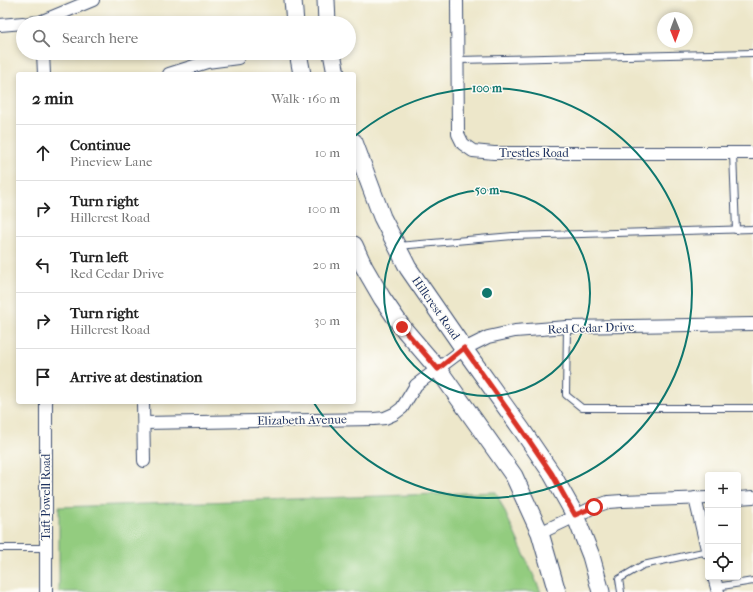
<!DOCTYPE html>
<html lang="en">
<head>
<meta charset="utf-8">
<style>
	:root { --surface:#fff; --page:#f6f6f6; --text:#222; --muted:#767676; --line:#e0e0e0 }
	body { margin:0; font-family:"IM FELL French Canon",serif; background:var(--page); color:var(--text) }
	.controls { position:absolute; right:12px; bottom:12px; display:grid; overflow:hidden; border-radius:4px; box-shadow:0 2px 6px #0003 }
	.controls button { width:36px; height:36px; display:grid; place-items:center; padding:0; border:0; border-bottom:1px solid var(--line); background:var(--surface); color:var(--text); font:20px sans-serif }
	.compass { position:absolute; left:657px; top:12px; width:36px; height:36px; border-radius:50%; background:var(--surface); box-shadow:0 2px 6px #0003; rotate:179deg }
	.stop { position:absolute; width:12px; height:12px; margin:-9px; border:3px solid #d93025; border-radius:50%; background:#fff }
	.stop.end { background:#d93025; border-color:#fff; box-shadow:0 1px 4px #0008 }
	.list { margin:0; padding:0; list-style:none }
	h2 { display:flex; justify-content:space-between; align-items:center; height:52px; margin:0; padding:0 16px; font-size:17px }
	h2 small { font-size:13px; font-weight:400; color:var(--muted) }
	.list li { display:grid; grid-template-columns:26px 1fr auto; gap:12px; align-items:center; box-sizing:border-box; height:56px; padding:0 16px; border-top:1px solid var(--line) }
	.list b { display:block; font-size:15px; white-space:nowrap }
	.list p { margin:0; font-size:13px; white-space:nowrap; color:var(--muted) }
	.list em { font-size:13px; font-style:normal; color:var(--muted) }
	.icon { flex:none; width:22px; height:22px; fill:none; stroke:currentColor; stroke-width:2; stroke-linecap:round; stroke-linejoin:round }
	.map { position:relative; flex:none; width:753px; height:592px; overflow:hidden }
	.search { position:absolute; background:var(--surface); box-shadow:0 2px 6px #0003; left:16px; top:16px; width:340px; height:44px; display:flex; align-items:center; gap:10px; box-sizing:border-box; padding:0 14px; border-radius:22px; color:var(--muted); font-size:15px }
	.panel { position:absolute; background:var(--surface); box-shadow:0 2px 6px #0003; left:16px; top:72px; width:340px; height:332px; border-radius:4px }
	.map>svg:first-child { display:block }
	.green { fill:#93cc7f; stroke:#577e6e }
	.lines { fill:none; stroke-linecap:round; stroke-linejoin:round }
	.lane-casing { stroke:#3a4b6e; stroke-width:8 }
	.street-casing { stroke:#3a4b6e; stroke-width:14 }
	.secondary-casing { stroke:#3a4b6e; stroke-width:19 }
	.lane { stroke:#fff; stroke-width:6 }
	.street { stroke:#fff; stroke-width:12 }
	.secondary { stroke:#fff; stroke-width:17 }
	.route { stroke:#d93025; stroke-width:5 }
	.ring { fill:none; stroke:#0f766e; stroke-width:2 }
	.labels { text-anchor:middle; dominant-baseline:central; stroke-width:3; stroke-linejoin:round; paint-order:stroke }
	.street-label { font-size:12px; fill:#1b2f5e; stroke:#fdfcf7 }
	.centre { fill:#0f766e; stroke:#fdfcf7; stroke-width:2 }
	.ring-label { font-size:12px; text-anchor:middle; font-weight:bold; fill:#0f766e; stroke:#fdfcf7; stroke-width:3; stroke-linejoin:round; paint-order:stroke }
</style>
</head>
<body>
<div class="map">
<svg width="753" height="592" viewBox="0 0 753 592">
	<rect width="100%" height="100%" fill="#fdfcf7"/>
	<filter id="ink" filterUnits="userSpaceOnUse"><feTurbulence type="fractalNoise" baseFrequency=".025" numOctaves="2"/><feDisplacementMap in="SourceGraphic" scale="8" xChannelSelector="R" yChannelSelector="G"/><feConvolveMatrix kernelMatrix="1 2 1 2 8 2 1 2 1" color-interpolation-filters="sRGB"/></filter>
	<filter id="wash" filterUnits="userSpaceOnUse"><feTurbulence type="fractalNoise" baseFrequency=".012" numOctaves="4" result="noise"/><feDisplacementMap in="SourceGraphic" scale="16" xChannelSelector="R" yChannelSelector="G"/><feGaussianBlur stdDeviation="0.9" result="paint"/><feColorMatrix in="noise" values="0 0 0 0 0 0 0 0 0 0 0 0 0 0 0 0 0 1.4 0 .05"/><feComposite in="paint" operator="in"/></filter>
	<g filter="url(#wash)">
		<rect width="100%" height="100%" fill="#ede7ca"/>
		<polygon class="green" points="496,492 541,592 59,592 59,507"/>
	</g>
	<g filter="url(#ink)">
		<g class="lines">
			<g class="lane-casing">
				<g id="lane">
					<polyline points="458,60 753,53"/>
					<polyline points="733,154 736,230"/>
					<polyline points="398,246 513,236 753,229"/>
					<polyline points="567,327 566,395 582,408 753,408"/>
					<polyline points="0,548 46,548"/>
					<polyline points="716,587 753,581"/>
					<polyline points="621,592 619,579 643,565 708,551"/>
				</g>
			</g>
			<g class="street-casing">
				<g id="street">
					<polyline points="457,0 458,134 463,144 473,151 494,153 753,153"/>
					<polyline points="29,23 40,22 93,0"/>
					<polyline points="0,25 23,23"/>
					<polyline points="43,53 44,74"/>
					<polyline points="169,74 207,62 238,58"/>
					<polyline points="143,402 144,461"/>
					<polyline points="144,423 254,421 374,419 385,418 394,414 402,408 416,385 464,349 488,337 515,331 567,327 753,324"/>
					<polyline points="695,498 708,553"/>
					<polyline points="738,498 753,497"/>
					<polyline points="540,533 594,507 608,502 622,501 708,498"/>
					<polyline points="714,577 718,592"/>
					<polyline points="46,592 46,402"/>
				</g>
			</g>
			<g class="secondary-casing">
				<g id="secondary">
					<polyline points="293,0 295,23"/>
					<polyline points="326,0 327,23"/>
					<polyline points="298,53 302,74"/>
					<polyline points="332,53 336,74"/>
					<polyline points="354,142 382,217 408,268 464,349 522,430 552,474 575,515 591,556 601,592"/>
					<polyline points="354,245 364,267 382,298 402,327 438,369 514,476 540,533 557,592"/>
				</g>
			</g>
			<use href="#lane" class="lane"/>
			<use href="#street" class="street"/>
			<use href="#secondary" class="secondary"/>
		</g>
	</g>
	<g class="lines" filter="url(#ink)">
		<polyline class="route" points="402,327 438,369 464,348 522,430 552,474 575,515 594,507"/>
	</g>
	<g class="ring">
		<circle cx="487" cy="293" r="103"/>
		<path d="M355 136A205 205 0 1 1 314 403"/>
	</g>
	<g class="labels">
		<g class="street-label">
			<text x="534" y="153">Trestles Road</text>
			<text transform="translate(436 308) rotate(55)">Hillcrest Road</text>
			<text transform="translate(591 328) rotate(-2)">Red Cedar Drive</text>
			<text transform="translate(302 420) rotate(-1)">Elizabeth Avenue</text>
			<text transform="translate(46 497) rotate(-90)">Taft Powell Road</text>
		</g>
	</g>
	<circle cx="487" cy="293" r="6" class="centre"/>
	<g class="ring-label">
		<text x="487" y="92">100 m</text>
		<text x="487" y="194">50 m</text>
	</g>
</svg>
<div class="controls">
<button>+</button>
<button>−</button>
<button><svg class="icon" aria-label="locate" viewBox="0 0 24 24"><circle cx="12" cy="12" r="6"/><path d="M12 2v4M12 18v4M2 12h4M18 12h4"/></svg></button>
</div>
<svg class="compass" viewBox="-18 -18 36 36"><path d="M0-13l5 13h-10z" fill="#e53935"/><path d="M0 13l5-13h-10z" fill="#767676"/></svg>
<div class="stop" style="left:594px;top:507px"></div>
<div class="stop end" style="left:402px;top:327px"></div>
<div class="search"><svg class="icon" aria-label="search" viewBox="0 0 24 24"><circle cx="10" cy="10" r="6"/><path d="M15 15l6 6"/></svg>Search here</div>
<section class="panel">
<h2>2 min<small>Walk · 160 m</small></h2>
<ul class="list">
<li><svg class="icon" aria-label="ahead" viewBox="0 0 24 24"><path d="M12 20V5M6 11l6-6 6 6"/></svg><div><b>Continue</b><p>Pineview Lane</p></div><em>10 m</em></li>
<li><svg class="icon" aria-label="right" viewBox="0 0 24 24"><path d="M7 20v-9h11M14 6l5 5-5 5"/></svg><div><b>Turn right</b><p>Hillcrest Road</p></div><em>100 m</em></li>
<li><svg class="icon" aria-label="left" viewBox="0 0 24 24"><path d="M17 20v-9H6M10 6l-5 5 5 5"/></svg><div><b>Turn left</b><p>Red Cedar Drive</p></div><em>20 m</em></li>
<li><svg class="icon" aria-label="right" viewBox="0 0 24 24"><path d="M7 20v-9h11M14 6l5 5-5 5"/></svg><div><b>Turn right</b><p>Hillcrest Road</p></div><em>30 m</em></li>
<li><svg class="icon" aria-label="arrive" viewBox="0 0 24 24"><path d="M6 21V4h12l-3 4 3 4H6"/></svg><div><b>Arrive at destination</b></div></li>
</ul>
</section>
</div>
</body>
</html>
